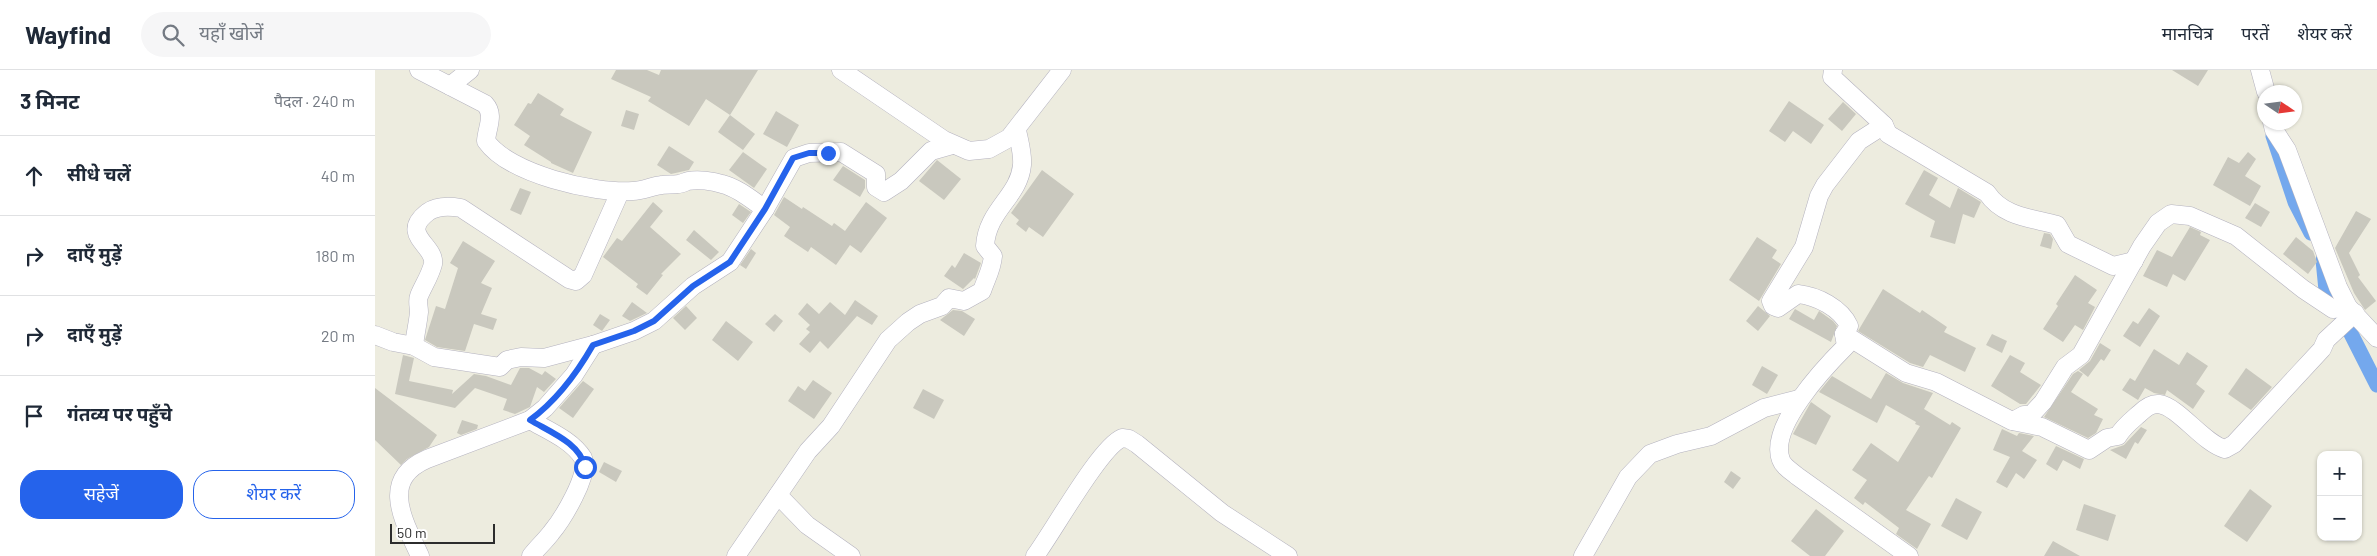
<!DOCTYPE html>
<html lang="hi">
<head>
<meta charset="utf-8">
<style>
	:root { --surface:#fff; --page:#f6f6f7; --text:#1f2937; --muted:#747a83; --line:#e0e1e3; --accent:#2563eb }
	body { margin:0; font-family:Barlow,"Noto Sans Devanagari",sans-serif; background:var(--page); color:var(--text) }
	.controls { position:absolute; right:15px; bottom:15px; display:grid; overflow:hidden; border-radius:10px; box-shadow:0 1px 4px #0004 }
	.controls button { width:45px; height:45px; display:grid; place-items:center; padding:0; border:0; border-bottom:1px solid var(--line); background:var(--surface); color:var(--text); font:25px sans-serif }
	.compass { position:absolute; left:1882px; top:15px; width:45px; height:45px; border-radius:50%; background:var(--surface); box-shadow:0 1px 4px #0004; rotate:103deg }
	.scale { position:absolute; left:15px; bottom:12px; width:105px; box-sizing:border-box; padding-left:5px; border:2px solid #2c2c2c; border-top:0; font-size:14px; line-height:18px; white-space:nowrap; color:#2c2c2c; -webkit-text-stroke:4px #fff; paint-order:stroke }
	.stop { position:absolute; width:15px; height:15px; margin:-11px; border:4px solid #2563eb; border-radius:50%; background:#fff }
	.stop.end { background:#2563eb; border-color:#fff; box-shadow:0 1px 5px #0008 }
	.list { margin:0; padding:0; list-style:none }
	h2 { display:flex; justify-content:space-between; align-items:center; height:65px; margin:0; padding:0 20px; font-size:21px }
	h2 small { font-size:16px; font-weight:400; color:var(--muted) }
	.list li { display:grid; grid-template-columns:32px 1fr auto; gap:15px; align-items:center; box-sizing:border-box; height:80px; padding:0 20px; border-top:1px solid var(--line) }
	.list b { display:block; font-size:19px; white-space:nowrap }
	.list em { font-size:16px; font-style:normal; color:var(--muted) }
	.actions { display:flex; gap:10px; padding:15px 20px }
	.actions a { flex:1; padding:11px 0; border:1px solid var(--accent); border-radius:20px; text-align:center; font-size:18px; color:var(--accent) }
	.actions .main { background:var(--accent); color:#fff }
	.icon { flex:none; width:28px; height:28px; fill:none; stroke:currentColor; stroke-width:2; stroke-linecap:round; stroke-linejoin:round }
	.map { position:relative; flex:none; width:2002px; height:486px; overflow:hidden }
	header { display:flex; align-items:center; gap:30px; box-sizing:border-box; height:70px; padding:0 25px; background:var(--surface); border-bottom:1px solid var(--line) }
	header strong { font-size:24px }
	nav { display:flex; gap:28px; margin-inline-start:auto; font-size:18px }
	.search { width:350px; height:45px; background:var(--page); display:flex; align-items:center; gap:12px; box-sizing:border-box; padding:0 18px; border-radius:28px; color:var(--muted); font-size:19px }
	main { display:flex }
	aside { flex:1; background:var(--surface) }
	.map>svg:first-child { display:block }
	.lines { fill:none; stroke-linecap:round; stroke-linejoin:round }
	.canal { stroke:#74a8ed; stroke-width:15 }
	.building { fill:#c9c8be }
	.minor-casing { stroke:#b4b2bf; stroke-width:19 }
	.minor { stroke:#fff; stroke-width:18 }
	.route { stroke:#2563eb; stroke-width:6 }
</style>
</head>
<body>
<header>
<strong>Wayfind</strong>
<div class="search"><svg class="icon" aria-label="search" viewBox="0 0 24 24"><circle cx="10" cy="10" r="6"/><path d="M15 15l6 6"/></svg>यहाँ खोजें</div>
<nav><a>मानचित्र</a><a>परतें</a><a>शेयर करें</a></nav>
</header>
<main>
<aside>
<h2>3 मिनट<small>पैदल · 240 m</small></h2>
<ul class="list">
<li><svg class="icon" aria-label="ahead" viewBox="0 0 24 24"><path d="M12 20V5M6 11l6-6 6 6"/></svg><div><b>सीधे चलें</b></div><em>40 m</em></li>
<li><svg class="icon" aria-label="right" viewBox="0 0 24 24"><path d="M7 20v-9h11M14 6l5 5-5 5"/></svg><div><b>दाएँ मुड़ें</b></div><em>180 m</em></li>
<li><svg class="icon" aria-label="right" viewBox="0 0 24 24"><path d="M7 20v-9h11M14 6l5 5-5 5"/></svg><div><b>दाएँ मुड़ें</b></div><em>20 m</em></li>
<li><svg class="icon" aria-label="arrive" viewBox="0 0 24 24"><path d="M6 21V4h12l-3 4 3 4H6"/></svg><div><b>गंतव्य पर पहुँचे</b></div></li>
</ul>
<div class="actions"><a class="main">सहेजें</a><a>शेयर करें</a></div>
</aside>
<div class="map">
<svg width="2002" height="486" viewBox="0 0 2002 486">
	<rect width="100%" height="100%" fill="#edecdf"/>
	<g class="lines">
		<g class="canal">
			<polyline points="1898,66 1920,132 1936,163"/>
			<polyline points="1948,190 1951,220 1966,244 2002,315"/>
		</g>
	</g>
	<g class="building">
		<polygon points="241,0 272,0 284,5 286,0 383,0 355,45 331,29 314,56 273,31 276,27 236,9"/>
		<polygon points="1797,0 1833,0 1823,16"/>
		<polygon points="163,23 189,39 185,45 217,62 198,103 176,93 176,92 149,75 155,66 139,55 153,33 156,34"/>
		<polygon points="1414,31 1449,55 1436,74 1418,61 1410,72 1394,61"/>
		<polygon points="1468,32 1481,44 1467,61 1453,49"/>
		<polygon points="251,40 264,44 259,60 246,56"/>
		<polygon points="401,41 424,55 412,77 388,64"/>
		<polygon points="355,45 380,64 368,80 343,62"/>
		<polygon points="294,76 319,92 314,100 296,104 282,95"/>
		<polygon points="368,82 392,99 379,118 354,100"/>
		<polygon points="1873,82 1881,89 1870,106 1886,116 1875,136 1838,115 1853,87 1864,93"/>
		<polygon points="562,90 586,109 569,130 544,111"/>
		<polygon points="468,96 490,110 490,118 485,127 458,110"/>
		<polygon points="667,100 699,124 668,167 654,157 651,162 641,154 644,150 636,143"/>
		<polygon points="1549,100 1563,108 1554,125 1575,138 1583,118 1606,132 1599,148 1588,144 1580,174 1555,167 1560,151 1530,134"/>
		<polygon points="145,118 156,122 146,145 135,140"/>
		<polygon points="409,127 427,139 428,137 457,156 459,153 470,161 491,132 512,148 486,183 475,175 461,195 436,177 433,182 409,166 415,157 399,145"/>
		<polygon points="278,132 288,141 275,157 306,184 286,204 288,205 272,225 261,217 263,214 228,187 242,168 247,171"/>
		<polygon points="1880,133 1895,142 1886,157 1870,148"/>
		<polygon points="364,134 376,142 368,153 357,145"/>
		<polygon points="1981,141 1996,149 1974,183 1985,205 1983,207 2001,231 1990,240 1979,223 1960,178"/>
		<polygon points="1815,157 1826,162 1825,165 1835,170 1810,211 1798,204 1792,217 1768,206 1782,180 1797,187"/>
		<polygon points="319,160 344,182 336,190 311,170"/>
		<polygon points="1669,163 1675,164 1678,169 1676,179 1665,176"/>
		<polygon points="1382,167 1402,180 1397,188 1406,194 1384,231 1354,210"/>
		<polygon points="1921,167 1938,181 1942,192 1933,204 1908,184"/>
		<polygon points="88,171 120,191 106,213 117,218 106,244 122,249 118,260 99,254 90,281 62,277 50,270 61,236 70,239 83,198 75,193"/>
		<polygon points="376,179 381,183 371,199 365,195"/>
		<polygon points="589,183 606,193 600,209 599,208 588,219 569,206 577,195 580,198"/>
		<polygon points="1700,205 1722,220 1713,233 1720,237 1708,260 1700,255 1688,272 1668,259 1683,236 1681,234"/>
		<polygon points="1508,219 1545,243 1547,240 1572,257 1569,262 1601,278 1590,302 1555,285 1548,297 1535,293 1483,261"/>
		<polygon points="480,230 503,246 497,255 482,246 453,279 445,271 435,283 424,274 435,262 431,259 435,255 423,244 432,233 444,244 455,232 470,245"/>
		<polygon points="257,232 272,243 255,251 247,246"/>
		<polygon points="311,236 322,248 310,260 298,248"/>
		<polygon points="1383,236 1395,246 1383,261 1371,251"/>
		<polygon points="1774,238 1785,246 1765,277 1748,266 1758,251 1763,254"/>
		<polygon points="1420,239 1439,250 1444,241 1458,251 1462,256 1456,272 1414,249"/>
		<polygon points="578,240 587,241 600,249 589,266 565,250"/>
		<polygon points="225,244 235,250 227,261 218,255"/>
		<polygon points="400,244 408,251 399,262 390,254"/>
		<polygon points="351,251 378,272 363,291 337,270"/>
		<polygon points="1617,264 1632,271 1627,283 1611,275"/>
		<polygon points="1725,273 1736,280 1729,291 1726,289 1713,307 1704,300 1715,291"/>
		<polygon points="1779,279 1804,295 1812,282 1833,296 1821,314 1830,321 1818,339 1792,320 1790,325 1779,323 1770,318 1763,330 1747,320 1755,308 1760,311"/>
		<polygon points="28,285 39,288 34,311 78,320 77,324 99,304 111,306 136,315 145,298 154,298 167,305 170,301 181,309 169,322 162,317 155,337 140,344 128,340 132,329 100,318 80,338 20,324"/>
		<polygon points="1635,285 1650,293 1645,302 1666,315 1651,334 1645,334 1616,316"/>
		<polygon points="1387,296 1403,305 1392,324 1377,315"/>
		<polygon points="1871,298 1897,317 1876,340 1853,324"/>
		<polygon points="1703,301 1708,304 1696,322 1723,339 1719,345 1728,349 1721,363 1713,368 1669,347 1698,304"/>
		<polygon points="1511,303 1528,313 1558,323 1549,339 1575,355 1577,352 1586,358 1557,408 1554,406 1531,440 1556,454 1542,479 1521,464 1524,458 1490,432 1488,435 1479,428 1492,410 1477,400 1496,373 1523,392 1545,356 1540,354 1541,352 1511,335 1502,353 1444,322 1457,306 1496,329"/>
		<polygon points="438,310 457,323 439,349 413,331 423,316 430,321"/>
		<polygon points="208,311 219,319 198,348 184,338"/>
		<polygon points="0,318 62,365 54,377 32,389 26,395 0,370"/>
		<polygon points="548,319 569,330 559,349 538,338"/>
		<polygon points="1436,332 1456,346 1441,375 1418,364"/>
		<polygon points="87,350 103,355 102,359 86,365 82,363"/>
		<polygon points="1766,357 1772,360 1763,374 1760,372 1751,389 1735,380 1749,375"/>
		<polygon points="1627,359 1642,366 1644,363 1659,366 1647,381 1662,390 1649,409 1641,403 1632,418 1621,412 1635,387 1618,380"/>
		<polygon points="1681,376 1709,389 1705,399 1688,390 1682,401 1671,394"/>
		<polygon points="229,392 247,401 241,412 224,402"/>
		<polygon points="1356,401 1366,408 1358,419 1349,412"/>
		<polygon points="1875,419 1897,436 1872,472 1849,456"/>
		<polygon points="1581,428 1607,442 1592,470 1566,456"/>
		<polygon points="1709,434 1741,445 1733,471 1701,460"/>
		<polygon points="1441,439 1469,461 1450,486 1435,486 1416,471"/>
		<polygon points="1678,471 1705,486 1669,486"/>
	</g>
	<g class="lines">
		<g class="minor-casing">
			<g id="minor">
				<path d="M44,0L110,34C120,45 112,57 111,71C134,104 219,124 258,121C268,121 277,116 287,115C292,114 298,115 303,114C306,114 310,112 313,111C323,109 338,111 347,114C363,118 377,130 390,139"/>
				<polyline points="466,0 569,70 594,81 614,79 634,68 687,0"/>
				<polyline points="1458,0 1457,7 1509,55"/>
				<polyline points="1885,0 1891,22"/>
				<polyline points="75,16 95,0"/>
				<polyline points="1897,52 1899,60 1912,80 1963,217 1973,237 2002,268"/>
				<path d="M1469,264L1531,303L1561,312L1637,351L1667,357L1714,380L1732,368L1743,366C1748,357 1756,351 1764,344C1769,339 1776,333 1784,334C1804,337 1828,373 1850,379L1859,374L1947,279L1951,270L1980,243"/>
				<polyline points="0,265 18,272 39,276 59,287 125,297 132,290 146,287 169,288 218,275 259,261 279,251 318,216 355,192 390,139 419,88 434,83 466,82 501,104 501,117 509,122 526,111 556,81 577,75"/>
				<path d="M39,276C40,265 43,253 44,242C44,237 42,231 44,226C48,216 55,206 58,194C61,175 23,165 53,142C63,135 75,136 86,138L194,209L201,211L208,205L245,122"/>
				<path d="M155,350C172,360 197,370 208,388C216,403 187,450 176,463C170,471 162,478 156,486"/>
				<polyline points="1638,351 1649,345 1656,345 1668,332 1690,297 1706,285 1767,176 1783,153 1796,144 1815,146 1861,166 1928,219 1958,239 1973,237"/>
				<polyline points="403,425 432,455 476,486"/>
				<path d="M45,486C29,451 4,410 52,389L155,350L170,338L199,305L218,275"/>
				<path d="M361,486L433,381L456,356L513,270L533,252L545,244L567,236L574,228L589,231L607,221C611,209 617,199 618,186L610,176C612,140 644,127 647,95C648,83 644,71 642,60"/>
				<path d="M660,486C678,462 725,377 747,368L754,369L762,374L847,443L913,486"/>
				<polyline points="1208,486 1253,407 1275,384 1302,374 1336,366 1389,338 1424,329"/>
				<path d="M1534,486L1422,406C1416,401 1408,396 1406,390C1393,357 1450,297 1471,276L1469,264L1474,256C1466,238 1442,226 1423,224L1403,238L1398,236L1396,231L1429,177L1444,126L1450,115L1484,71L1509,55L1513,64L1612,123C1628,147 1657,148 1682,155L1693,174L1738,196L1759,191"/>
			</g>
		</g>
		<use href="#minor" class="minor"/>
	</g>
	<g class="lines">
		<path class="route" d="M210,397C205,373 175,362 155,350C181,331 202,303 218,275L259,261L279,251L318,216L355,192L390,139L418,88L434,83H453"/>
	</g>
</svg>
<div class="controls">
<button>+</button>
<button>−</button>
</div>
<svg class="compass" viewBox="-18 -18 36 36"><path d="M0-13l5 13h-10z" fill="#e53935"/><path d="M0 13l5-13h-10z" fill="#747a83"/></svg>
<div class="scale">50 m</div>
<div class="stop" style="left:210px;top:397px"></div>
<div class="stop end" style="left:453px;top:83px"></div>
</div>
</main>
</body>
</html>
